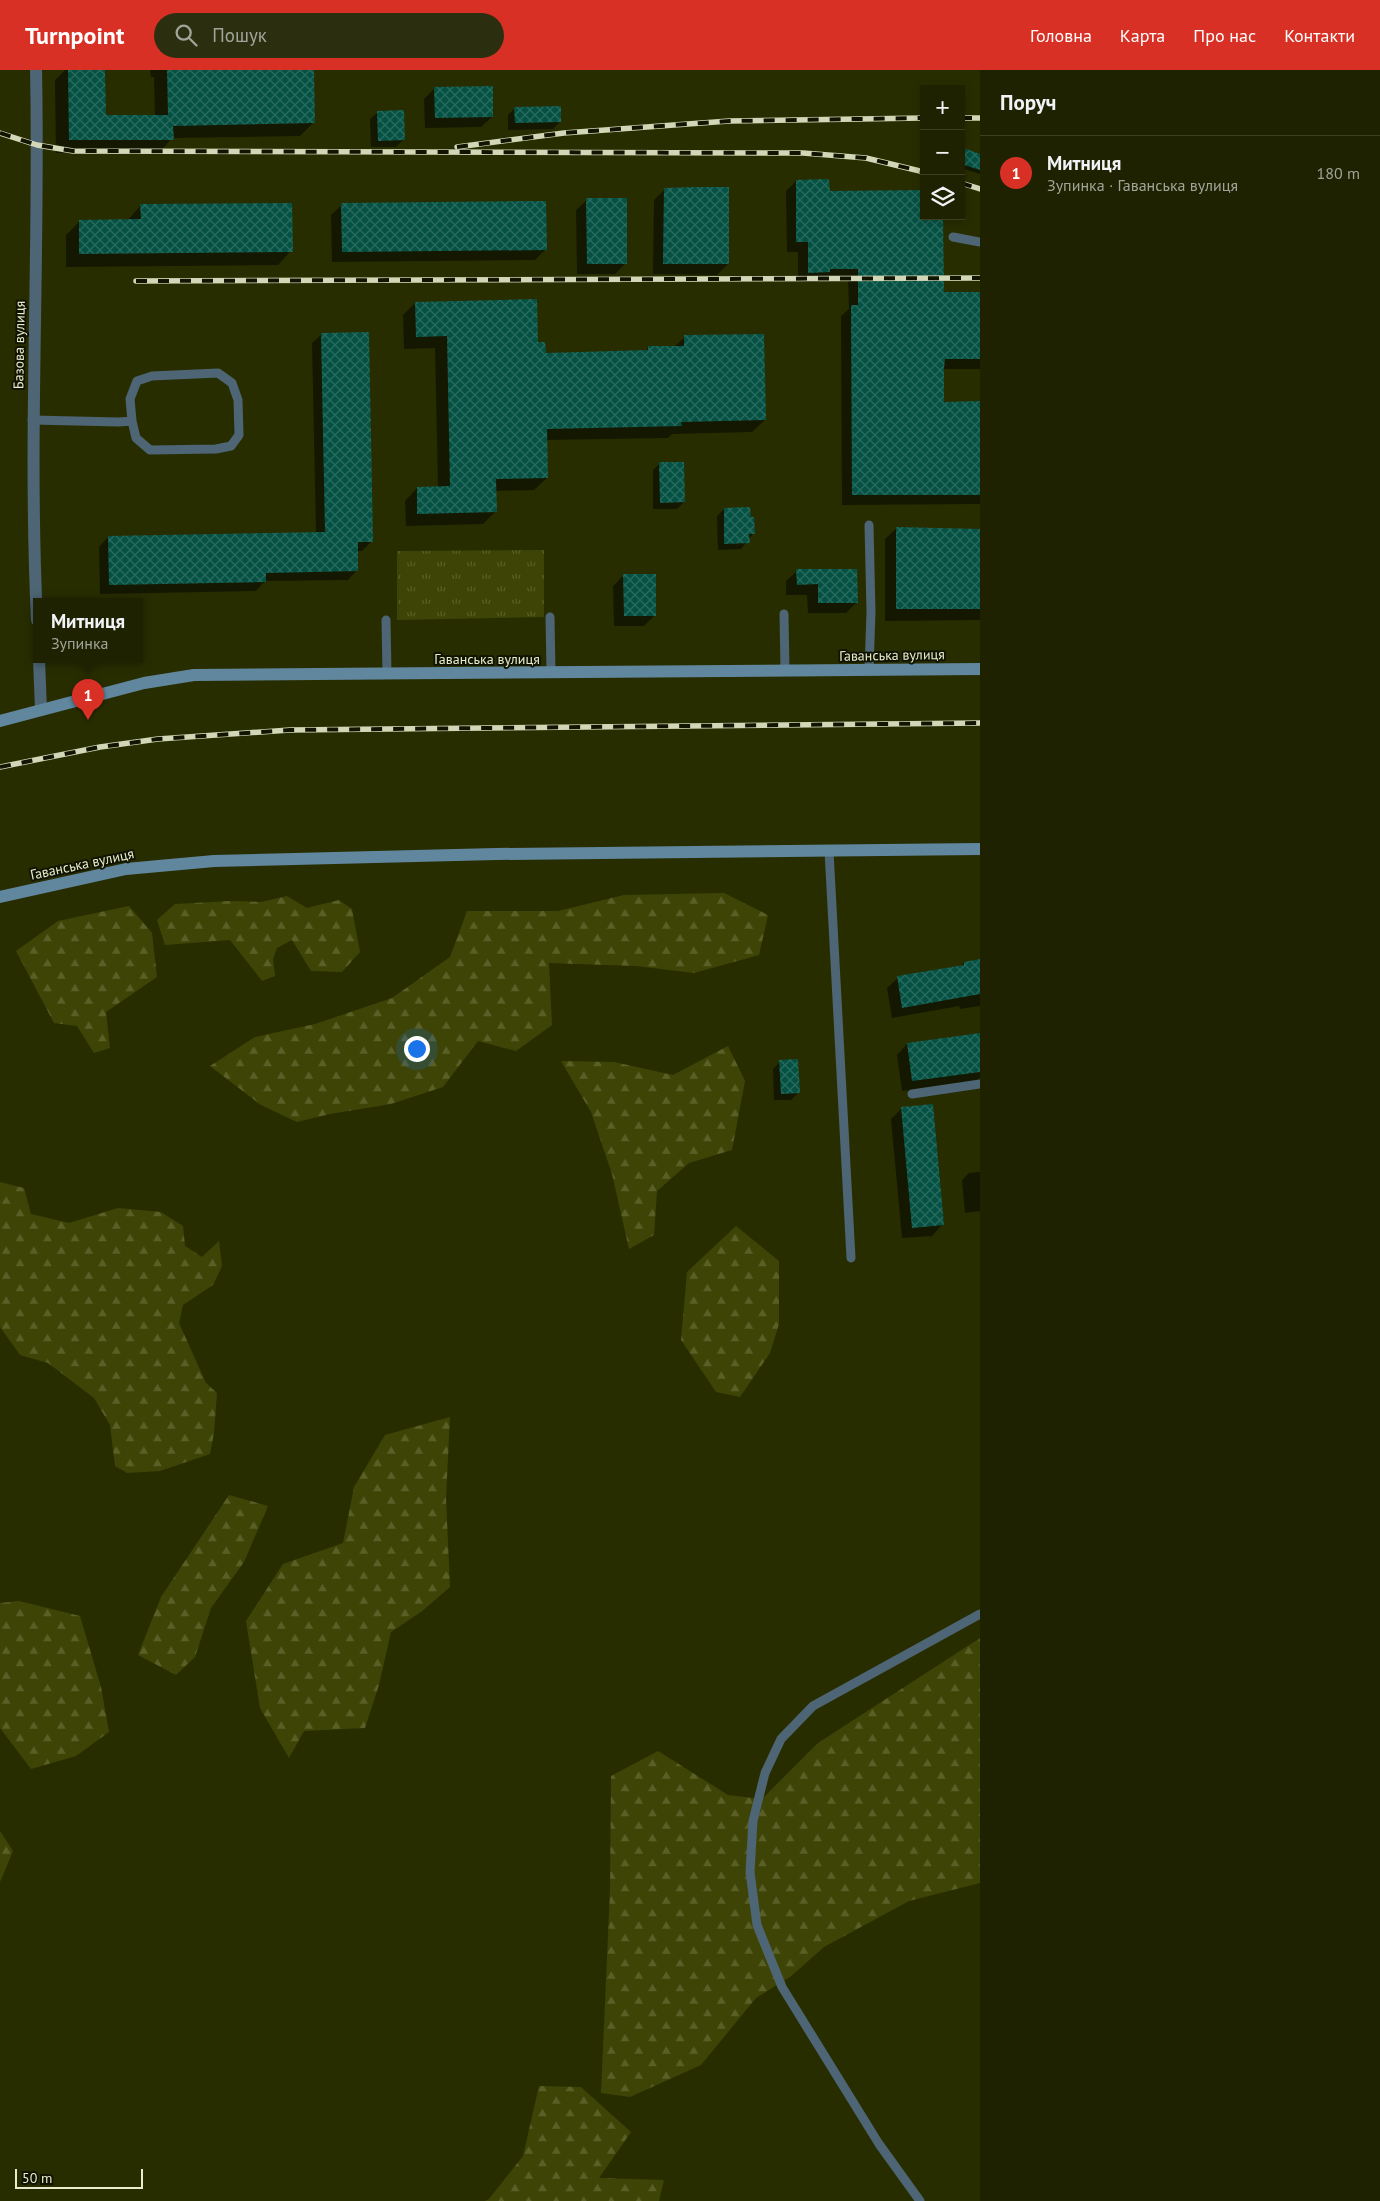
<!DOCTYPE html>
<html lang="uk">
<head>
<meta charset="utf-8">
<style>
	:root { --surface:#1e2200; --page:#2b2f0f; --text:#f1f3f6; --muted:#a1a499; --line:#3c3f22; --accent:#d93025 }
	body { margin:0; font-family:"PT Sans",sans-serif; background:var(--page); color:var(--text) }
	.controls { position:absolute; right:15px; top:15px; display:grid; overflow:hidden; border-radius:0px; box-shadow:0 2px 8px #0003 }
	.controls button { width:45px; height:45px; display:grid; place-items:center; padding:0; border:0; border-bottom:1px solid var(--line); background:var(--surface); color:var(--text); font:25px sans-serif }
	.scale { position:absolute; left:15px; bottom:12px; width:128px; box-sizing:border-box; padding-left:5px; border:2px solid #e8edce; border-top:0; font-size:14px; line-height:18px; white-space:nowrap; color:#e8edce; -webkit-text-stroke:4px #111400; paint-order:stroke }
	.you { position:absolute; left:416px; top:978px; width:18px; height:18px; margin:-12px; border:4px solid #fff; border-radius:50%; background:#1a73e8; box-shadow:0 0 0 8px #1a73e833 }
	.badge { display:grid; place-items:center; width:32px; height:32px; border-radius:50%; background:var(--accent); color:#fff; font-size:16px; font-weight:700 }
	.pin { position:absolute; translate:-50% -41px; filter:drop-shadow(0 1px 2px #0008) }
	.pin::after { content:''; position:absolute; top:26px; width:18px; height:15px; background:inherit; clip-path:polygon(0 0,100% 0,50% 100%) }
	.popup { position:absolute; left:33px; top:528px; width:110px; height:65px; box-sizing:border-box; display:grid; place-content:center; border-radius:0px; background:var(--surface); filter:drop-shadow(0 1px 4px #0005); font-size:16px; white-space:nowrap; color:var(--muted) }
	.popup b { font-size:19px; color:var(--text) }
	.popup::after { content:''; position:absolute; left:50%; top:100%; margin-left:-10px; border:10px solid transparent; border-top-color:var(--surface) }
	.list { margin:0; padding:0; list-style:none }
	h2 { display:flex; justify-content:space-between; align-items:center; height:65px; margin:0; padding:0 20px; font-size:21px }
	h2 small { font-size:16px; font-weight:400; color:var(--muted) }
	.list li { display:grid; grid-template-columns:32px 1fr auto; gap:15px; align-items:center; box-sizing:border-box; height:75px; padding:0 20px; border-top:1px solid var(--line) }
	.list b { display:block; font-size:19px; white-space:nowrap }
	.list p { margin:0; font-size:16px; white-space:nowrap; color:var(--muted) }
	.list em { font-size:16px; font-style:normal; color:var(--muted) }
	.icon { flex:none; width:28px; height:28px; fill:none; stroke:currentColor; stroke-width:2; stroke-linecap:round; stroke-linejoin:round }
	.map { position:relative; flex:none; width:980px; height:2131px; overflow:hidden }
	header { display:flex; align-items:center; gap:30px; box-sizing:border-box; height:70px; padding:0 25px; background:var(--accent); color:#fff }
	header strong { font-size:24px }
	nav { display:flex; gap:28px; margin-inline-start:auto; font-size:18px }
	.search { width:350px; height:45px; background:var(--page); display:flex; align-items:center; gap:12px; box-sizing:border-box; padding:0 18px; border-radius:28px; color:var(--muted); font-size:19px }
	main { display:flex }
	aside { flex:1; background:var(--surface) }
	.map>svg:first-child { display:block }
	.grass { fill:url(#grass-tufts) }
	.forest { fill:url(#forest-firs) }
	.shadow { fill:#0007 }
	.building { fill:url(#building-cross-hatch) }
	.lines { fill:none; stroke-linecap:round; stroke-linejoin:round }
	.lane { stroke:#4d6574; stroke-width:9 }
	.street { stroke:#4d6574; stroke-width:12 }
	.secondary { stroke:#60879e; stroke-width:12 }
	.rail-casing { stroke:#d2d7b7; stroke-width:5.5 }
	.rail { stroke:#111400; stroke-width:4; stroke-dasharray:11; stroke-linecap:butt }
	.labels { text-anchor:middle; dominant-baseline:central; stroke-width:4; stroke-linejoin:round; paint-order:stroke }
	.street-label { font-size:14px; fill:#e8edce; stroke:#111400 }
</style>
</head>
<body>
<header>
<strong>Turnpoint</strong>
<div class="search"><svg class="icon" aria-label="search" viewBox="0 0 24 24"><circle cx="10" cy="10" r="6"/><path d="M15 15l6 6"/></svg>Пошук</div>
<nav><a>Головна</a><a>Карта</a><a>Про нас</a><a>Контакти</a></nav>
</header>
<main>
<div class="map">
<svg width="980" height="2131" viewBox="0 0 980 2131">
	<defs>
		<pattern id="grass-tufts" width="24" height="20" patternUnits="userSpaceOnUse" patternTransform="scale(1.25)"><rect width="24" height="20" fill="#3e4405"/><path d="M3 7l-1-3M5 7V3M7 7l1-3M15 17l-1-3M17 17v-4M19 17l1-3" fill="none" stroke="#5a5f28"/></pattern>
		<pattern id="forest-firs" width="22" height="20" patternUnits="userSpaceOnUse" patternTransform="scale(1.25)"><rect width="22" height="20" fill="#3e4405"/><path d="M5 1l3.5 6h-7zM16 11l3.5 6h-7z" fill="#5a5f28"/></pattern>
		<pattern id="building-cross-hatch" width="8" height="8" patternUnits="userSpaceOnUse" patternTransform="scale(1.25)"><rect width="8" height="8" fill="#055244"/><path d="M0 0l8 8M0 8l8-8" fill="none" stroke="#296b5e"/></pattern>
	</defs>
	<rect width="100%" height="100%" fill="#282d00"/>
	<polygon class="grass" points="544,480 544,547 397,550 397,481"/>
	<g class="forest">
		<polygon points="724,823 768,845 759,885 694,903 636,896 549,893 552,955 516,981 478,971 443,1017 391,1034 330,1044 297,1052 261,1035 210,996 255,967 315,954 392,928 450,887 467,841 558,841 624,825"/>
		<polygon points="287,826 307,838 339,830 352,839 360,882 342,902 311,901 292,870 277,878 273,889 275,906 262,911 230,870 165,875 157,850 175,834 230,831 261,832"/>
		<polygon points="129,836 152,863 157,907 106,942 110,978 94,983 77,956 54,953 16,881 58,851"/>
		<polygon points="728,976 745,1011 732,1080 689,1093 657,1121 654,1165 629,1179 612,1104 591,1042 561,991 614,992 673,1005"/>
		<polygon points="0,1112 24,1118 31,1144 69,1153 118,1138 161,1142 183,1156 185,1176 202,1187 219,1171 222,1196 213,1215 183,1235 179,1253 206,1313 217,1323 214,1363 210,1384 160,1401 127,1403 115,1396 110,1355 94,1328 48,1293 20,1285 0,1257"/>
		<polygon points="736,1156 779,1191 779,1254 770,1283 740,1327 716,1322 681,1270 687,1202"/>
		<polygon points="450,1347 446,1428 450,1517 421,1542 391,1562 379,1615 365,1658 304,1661 289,1688 260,1638 246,1551 283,1494 343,1473 354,1417 385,1365"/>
		<polygon points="229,1425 268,1436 244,1492 211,1538 195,1587 176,1605 138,1585 161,1527"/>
		<polygon points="19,1531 80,1546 101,1617 109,1662 76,1686 31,1699 0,1658 0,1533"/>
		<polygon points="980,1568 980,1813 909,1831 824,1877 790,1907 756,1928 701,1995 630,2027 601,2023 610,1820 611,1706 658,1681 728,1725 762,1729 818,1673"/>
		<polygon points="0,1761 13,1781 0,1812"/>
		<polygon points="539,2016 581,2017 631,2062 599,2108 664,2110 659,2131 485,2131 489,2129 523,2086"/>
	</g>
	<g class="shadow">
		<polygon points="65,0 104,0 105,47 155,46 154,7 151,7 150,0 312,0 314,52 300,66 172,68 159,83 56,83 55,10"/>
		<polygon points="435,18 492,47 481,57 425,58 424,29"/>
		<polygon points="515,38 560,52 553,59 508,60 508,45"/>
		<polygon points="378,42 403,70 396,77 371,77 370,49"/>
		<polygon points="961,79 980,85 980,104 961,98"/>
		<polygon points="796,111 828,122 924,146 943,223 980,223 980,299 943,299 943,333 980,333 980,434 842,435 841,246 849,239 848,208 822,208 819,212 798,212 798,182 787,182 786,121"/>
		<polygon points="665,119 728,194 717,205 653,204 654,130"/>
		<polygon points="587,130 626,193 615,204 577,204 576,140"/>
		<polygon points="141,135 291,181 278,195 66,197 66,165 80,151 127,151"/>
		<polygon points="342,135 546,179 535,190 332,192 331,145"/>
		<polygon points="415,233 537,273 544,284 645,281 648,278 674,277 685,267 765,350 752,362 672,364 668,368 546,370 547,408 534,420 495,421 495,442 483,454 406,456 405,431 417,418 438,418 435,278 404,279 403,245"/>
		<polygon points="322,264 372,471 362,481 357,481 357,500 348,510 265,511 256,521 100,524 99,477 108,467 316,463 312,273"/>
		<polygon points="660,393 684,432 677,439 653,439 653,400"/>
		<polygon points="724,439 753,464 741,479 718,480 717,446"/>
		<polygon points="897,458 980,460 980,550 885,551 885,469"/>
		<polygon points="797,501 857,532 846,543 808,543 807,525 786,525 786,511"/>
		<polygon points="624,505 655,545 644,556 614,556 613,516"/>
		<polygon points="980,890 980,936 960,939 959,936 892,948 887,918 898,908 960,897 964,893"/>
		<polygon points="980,964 980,1008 977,1011 902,1021 897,985 907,974"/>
		<polygon points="780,992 798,1023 791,1030 774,1030 773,999"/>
		<polygon points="902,1038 942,1155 932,1166 902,1168 891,1049"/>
		<polygon points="980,1102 980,1141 965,1143 962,1110 969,1103"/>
	</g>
	<g class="building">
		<polygon points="68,0 105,0 106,45 168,45 167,0 314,0 315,53 173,56 174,70 69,70"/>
		<polygon points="493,16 493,47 435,48 434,17"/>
		<polygon points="561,36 561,52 515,53 514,37"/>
		<polygon points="404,40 405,70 378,71 377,41"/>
		<polygon points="961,77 980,84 980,100 961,94"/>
		<polygon points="829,109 830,121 924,120 924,146 943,146 944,222 980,222 980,289 945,289 944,298 944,332 980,331 980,425 852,425 851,235 858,235 858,199 830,199 830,202 808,203 808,172 796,172 796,110"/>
		<polygon points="698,117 729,117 729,194 663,194 664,118"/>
		<polygon points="586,128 627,128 627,194 587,194"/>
		<polygon points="546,131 547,180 342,182 341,133"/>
		<polygon points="292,133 293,182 79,184 79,150 141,149 140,134"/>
		<polygon points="537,229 538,272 545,272 546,283 648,280 648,276 684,276 684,265 764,264 766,350 681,352 682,356 547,359 548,408 496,409 497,442 417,444 417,417 450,416 447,266 416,267 415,232"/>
		<polygon points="369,262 373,472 358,472 358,501 266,503 266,512 109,515 108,466 325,462 321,263"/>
		<polygon points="659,392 684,392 685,432 660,433"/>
		<polygon points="750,437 751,447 754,447 755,464 749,464 750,473 724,474 724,438"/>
		<polygon points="896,457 980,459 980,539 896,539"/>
		<polygon points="796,499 857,499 858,533 818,533 818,514 797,515"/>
		<polygon points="623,504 656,504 656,546 624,546"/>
		<polygon points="980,889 980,924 902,938 897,906 964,895 964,892"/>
		<polygon points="980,963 980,1002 912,1011 907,973"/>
		<polygon points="798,989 800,1023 781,1024 779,990"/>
		<polygon points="933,1034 944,1155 912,1158 901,1037"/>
	</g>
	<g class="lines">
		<g class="lane">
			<polyline points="953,167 980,172"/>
			<polyline points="32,350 119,352 132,351 130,329 137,311 152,306 218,303 232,313 238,330 239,365 231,376 216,379 150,380 136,368 132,351"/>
			<polyline points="869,455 871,542 869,600"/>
			<polyline points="784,544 785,601"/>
			<polyline points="550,547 551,603"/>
			<polyline points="386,550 387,604"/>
			<polyline points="829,781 851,1188"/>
			<polyline points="912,1024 980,1014"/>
			<polyline points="920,2131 879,2074 782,1917 757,1855 750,1802 753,1751 765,1703 781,1669 813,1636 980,1544"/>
		</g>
		<g class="street">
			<path d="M36,0C40,183 28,367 37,550"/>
			<polyline points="39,589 41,640"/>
		</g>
		<g class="secondary">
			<polyline points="0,651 144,613 194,605 980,599"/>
			<polyline points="0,827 126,799 214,791 496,784 980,779"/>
		</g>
		<g class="rail-casing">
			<g id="rail">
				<polyline points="961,48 980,48"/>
				<polyline points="0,63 37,75 73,81 803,83 866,88 924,102"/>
				<polyline points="457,77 564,63 729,51 924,48"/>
				<polyline points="961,113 980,119"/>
				<polyline points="136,211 980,208"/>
				<polyline points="0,697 100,677 158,669 290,660 980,653"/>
			</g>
		</g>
		<use href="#rail" class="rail"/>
	</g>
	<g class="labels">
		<g class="street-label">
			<text transform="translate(19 275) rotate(-89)">Базова вулиця</text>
			<text transform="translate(892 585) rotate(-1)">Гаванська вулиця</text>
			<text x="487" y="589">Гаванська вулиця</text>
			<text transform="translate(82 794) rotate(-12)">Гаванська вулиця</text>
		</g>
	</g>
</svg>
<div class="controls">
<button>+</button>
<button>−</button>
<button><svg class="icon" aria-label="layers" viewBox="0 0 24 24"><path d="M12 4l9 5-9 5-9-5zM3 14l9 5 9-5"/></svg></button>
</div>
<div class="scale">50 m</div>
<div class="you"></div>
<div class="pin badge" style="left:88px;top:650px">1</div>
<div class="popup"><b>Митниця</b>Зупинка</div>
</div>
<aside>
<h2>Поруч<small></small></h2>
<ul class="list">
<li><span class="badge">1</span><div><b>Митниця</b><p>Зупинка · Гаванська вулиця</p></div><em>180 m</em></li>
</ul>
</aside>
</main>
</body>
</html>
